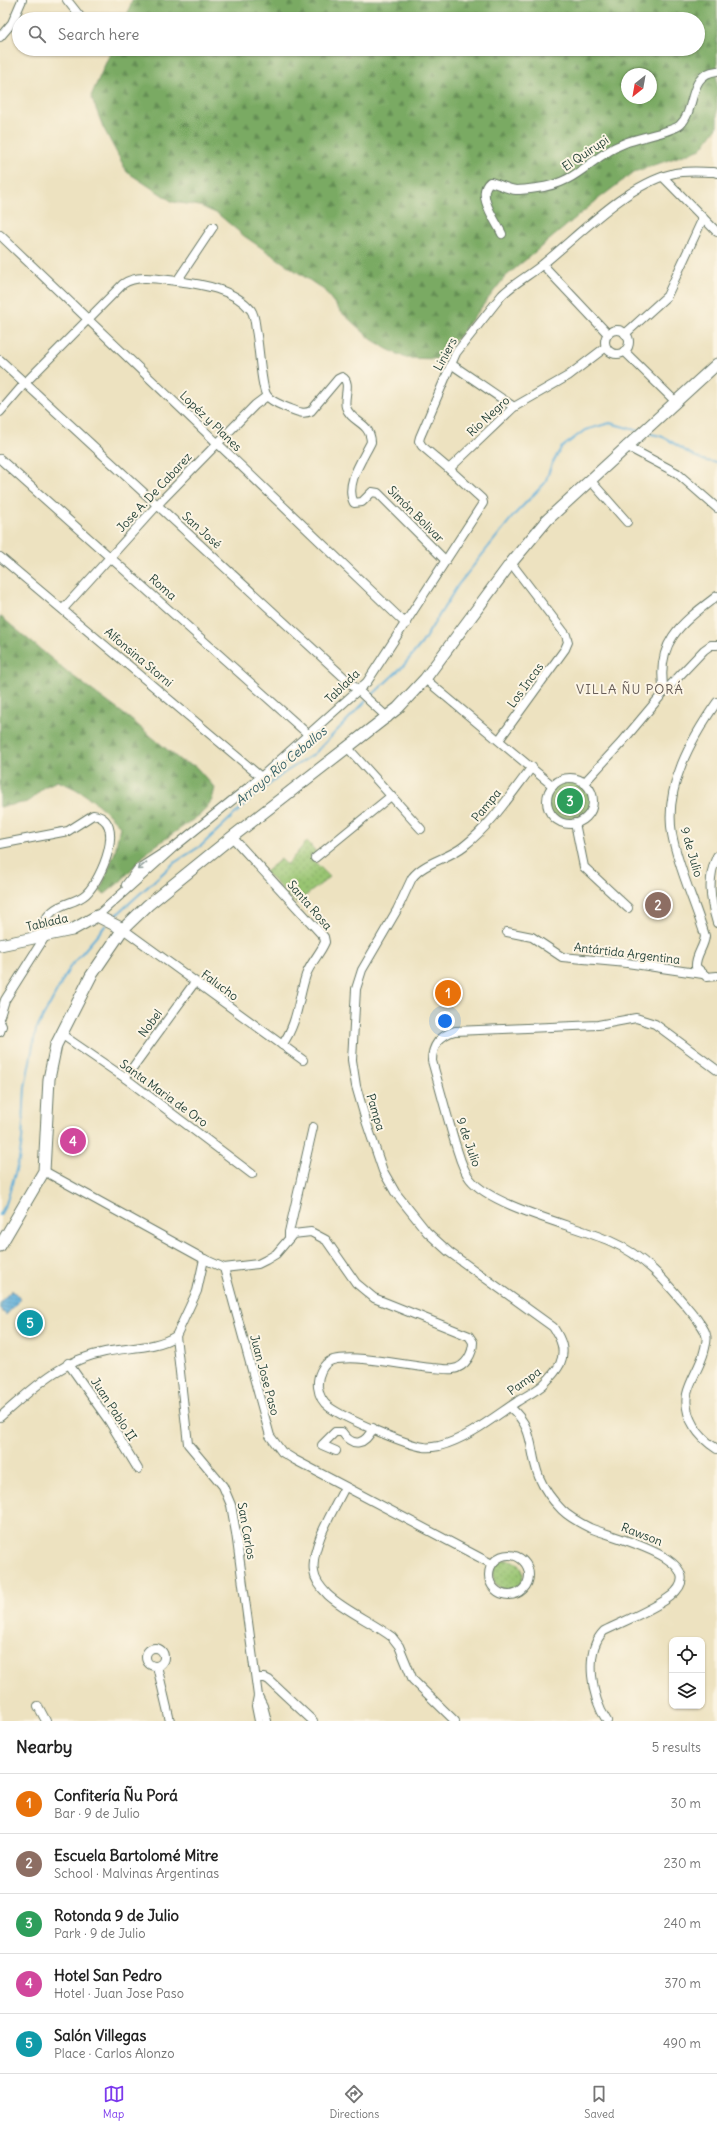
<!DOCTYPE html>
<html lang="en">
<head>
<meta charset="utf-8">
<style>
	:root { --surface:#fff; --page:#f2f2f2; --text:#222; --muted:#767676; --line:#e0e0e0; --accent:#7c3aed }
	body { margin:0; font-family:Delius,sans-serif; background:var(--page); color:var(--text) }
	.controls { position:absolute; right:12px; bottom:12px; display:grid; overflow:hidden; border-radius:8px; box-shadow:0 1px 3px #0004 }
	.controls button { width:36px; height:36px; display:grid; place-items:center; padding:0; border:0; border-bottom:1px solid var(--line); background:var(--surface); color:var(--text); font:20px sans-serif }
	.compass { position:absolute; left:621px; top:68px; width:36px; height:36px; border-radius:50%; background:var(--surface); box-shadow:0 1px 3px #0004; rotate:211deg }
	.you { position:absolute; left:445px; top:1021px; width:14px; height:14px; margin:-10px; border:3px solid #fff; border-radius:50%; background:#1a73e8; box-shadow:0 0 0 6px #1a73e833 }
	.badge { display:grid; place-items:center; width:26px; height:26px; border-radius:50%; background:var(--accent); color:#fff; font-size:13px; font-weight:700 }
	.pin { position:absolute; translate:-50% -50%; border:2px solid #fff; box-shadow:0 1px 4px #0006 }
	.list { margin:0; padding:0; list-style:none }
	h2 { display:flex; justify-content:space-between; align-items:center; height:52px; margin:0; padding:0 16px; font-size:17px }
	h2 small { font-size:13px; font-weight:400; color:var(--muted) }
	.list li { display:grid; grid-template-columns:26px 1fr auto; gap:12px; align-items:center; box-sizing:border-box; height:60px; padding:0 16px; border-top:1px solid var(--line) }
	.list b { display:block; font-size:15px; white-space:nowrap }
	.list p { margin:0; font-size:13px; white-space:nowrap; color:var(--muted) }
	.list em { font-size:13px; font-style:normal; color:var(--muted) }
	.icon { flex:none; width:22px; height:22px; fill:none; stroke:currentColor; stroke-width:2; stroke-linecap:round; stroke-linejoin:round }
	.map { position:relative; flex:none; width:717px; height:1721px; overflow:hidden }
	.search { position:absolute; background:var(--surface); box-shadow:0 1px 3px #0004; left:12px; right:12px; top:12px; height:44px; display:flex; align-items:center; gap:10px; box-sizing:border-box; padding:0 14px; border-radius:22px; color:var(--muted); font-size:15px }
	.sheet { height:352px; background:var(--surface) }
	nav { display:flex; justify-content:space-around; align-items:center; box-sizing:border-box; height:56px; border-top:1px solid var(--line); background:var(--surface); font-size:11px; color:var(--muted) }
	nav a { display:grid; justify-items:center; gap:2px }
	nav .on { color:var(--accent) }
	.map>svg:first-child { display:block }
	.grass { fill:url(#grass-dots); stroke:#5c8153 }
	.forest { fill:url(#forest-firs); stroke:#4c744c; fill-rule:evenodd }
	.water { fill:url(#water-rules); stroke:#3e7686 }
	.lines { fill:none; stroke-linecap:round; stroke-linejoin:round }
	.stream { stroke:#5eaed9; stroke-width:2 }
	.street-casing { stroke:#677765; stroke-width:10 }
	.secondary-casing { stroke:#677765; stroke-width:13 }
	.street { stroke:#fff; stroke-width:8 }
	.secondary { stroke:#fff; stroke-width:11 }
	.oneway { stroke:#8f9e9a }
	.labels { text-anchor:middle; dominant-baseline:central; stroke-width:4; stroke-linejoin:round; paint-order:stroke }
	.street-label { font-size:12px; fill:#1f3d34; stroke:#fcf5e5 }
	.neighbourhood-label { font-size:13px; letter-spacing:1px; fill:#685e58; stroke:#fcf5e5 }
	.water-label { font-size:13px; font-style:italic; fill:#325f66; stroke:#fcf5e5 }
</style>
</head>
<body>
<div class="map">
<svg width="717" height="1721" viewBox="0 0 717 1721">
	<defs>
		<pattern id="grass-dots" width="8" height="8" patternUnits="userSpaceOnUse"><rect width="8" height="8" fill="#99c572"/><path d="M2 2h.1M6 6h.1" fill="none" stroke="#7ca15e" stroke-width="1.8" stroke-linecap="round"/></pattern>
		<pattern id="forest-firs" width="22" height="20" patternUnits="userSpaceOnUse"><rect width="22" height="20" fill="#7aaa64"/><path d="M5 1l3.5 6h-7zM16 11l3.5 6h-7z" fill="#638c53"/></pattern>
		<pattern id="water-rules" width="6" height="5" patternUnits="userSpaceOnUse"><rect width="6" height="5" fill="#5eaed9"/><path d="M0 2.5h6" fill="none" stroke="#4d8fb1"/></pattern>
	</defs>
	<rect width="100%" height="100%" fill="#fcf5e5"/>
	<filter id="ink" filterUnits="userSpaceOnUse"><feTurbulence type="fractalNoise" baseFrequency=".025" numOctaves="2"/><feDisplacementMap in="SourceGraphic" scale="8" xChannelSelector="R" yChannelSelector="G"/><feConvolveMatrix kernelMatrix="1 2 1 2 8 2 1 2 1" color-interpolation-filters="sRGB"/></filter>
	<filter id="wash" filterUnits="userSpaceOnUse"><feTurbulence type="fractalNoise" baseFrequency=".012" numOctaves="4" result="noise"/><feDisplacementMap in="SourceGraphic" scale="16" xChannelSelector="R" yChannelSelector="G"/><feGaussianBlur stdDeviation="0.9" result="paint"/><feColorMatrix in="noise" values="0 0 0 0 0 0 0 0 0 0 0 0 0 0 0 0 0 1.4 0 .05"/><feComposite in="paint" operator="in"/></filter>
	<g filter="url(#wash)">
		<rect width="100%" height="100%" fill="#ede2c0"/>
		<g class="grass">
			<circle cx="570" cy="801" r="23"/>
			<polygon points="307,841 316,852 310,857 330,877 296,903 265,872 281,859 287,865"/>
			<circle cx="508" cy="1575" r="15"/>
		</g>
		<g class="forest">
			<path d="M132,0H717V127L701,149L634,172L597,200L505,277L460,335L439,359L406,358L387,349L371,339L340,311L324,290L244,236L218,214L200,206L173,202L127,172L103,127L91,96L112,49H698V19H126ZM627,74H651V98H627Z"/>
			<path d="M0,616L70,674L129,718L181,761L195,766L215,788L212,800L201,814L148,851L121,881L105,894L100,891L115,852L120,826C101,806 84,790 57,781L44,787L28,802L0,807Z"/>
		</g>
		<polygon class="water" points="12,1290 21,1299 6,1315 0,1309 0,1302"/>
		<g class="lines">
			<g class="stream">
				<path d="M647,433C652,434 658,435 663,437C680,445 696,463 717,462"/>
				<polyline points="369,698 404,665 422,643 458,585 514,515 545,483 551,466 561,448 585,430 610,423 639,431"/>
				<polyline points="112,919 174,863 202,845 252,798 284,773 314,754 366,701"/>
				<polyline points="0,1215 6,1204 19,1160 22,1140 25,1087 36,1030 70,967 106,925"/>
			</g>
		</g>
	</g>
	<g filter="url(#ink)">
		<g class="lines">
			<g class="street-casing">
				<g id="street">
					<polyline points="67,0 82,19"/>
					<polyline points="0,37 12,23 22,0"/>
					<polyline points="663,177 717,232"/>
					<path d="M502,234C496,221 475,194 490,182C499,184 507,189 516,190C523,190 530,189 537,188C580,183 590,156 625,143C637,138 674,131 680,125C697,109 687,74 717,71"/>
					<polyline points="0,235 406,624"/>
					<polyline points="543,265 608,334"/>
					<polyline points="177,281 213,227"/>
					<circle cx="617" cy="342" r="12"/>
					<polyline points="625,334 667,296 703,218"/>
					<polyline points="624,351 676,402"/>
					<polyline points="0,360 388,718"/>
					<polyline points="451,364 514,407"/>
					<path d="M0,412L25,383L123,284C137,274 159,279 176,281C201,284 234,289 251,310C255,316 255,324 256,330C259,343 261,388 267,396C272,402 281,405 288,408C296,411 303,415 311,411L338,379L342,377C352,382 343,398 346,407C351,423 370,421 371,442C363,459 344,484 354,503L362,502L372,492L378,493L445,560"/>
					<polyline points="626,446 677,473 717,508"/>
					<polyline points="0,459 309,735"/>
					<path d="M449,469L422,446L419,441L420,437L456,353L502,295C514,283 530,275 543,264C579,235 625,186 671,174C684,170 700,172 714,172L717,173"/>
					<polyline points="590,480 627,522"/>
					<polyline points="0,557 261,777"/>
					<polyline points="63,609 162,500 255,405 267,396"/>
					<polyline points="425,679 553,786"/>
					<path d="M664,692C655,642 680,624 717,596"/>
					<path d="M717,702C691,739 664,787 672,834C678,868 695,902 705,936C704,948 695,955 696,967L707,977L717,976"/>
					<polyline points="499,740 565,649 568,642 566,635 511,563"/>
					<polyline points="347,747 421,829"/>
					<circle cx="570" cy="801" r="23"/>
					<polyline points="584,783 622,742 664,692 704,650 711,645 717,645"/>
					<polyline points="575,823 584,867 628,908"/>
					<path d="M232,837L324,937L325,942C320,954 311,962 306,975C298,999 298,1023 282,1045"/>
					<path d="M0,844L68,831L93,815C128,819 101,880 86,894C76,903 62,903 53,911C44,918 41,928 38,938"/>
					<path d="M717,856C707,878 710,900 717,923"/>
					<polyline points="315,858 391,796"/>
					<polyline points="126,885 138,869 166,851"/>
					<polyline points="97,916 173,848 261,777 367,682 483,503 482,499 449,469 514,407 568,376 606,347"/>
					<polyline points="123,929 303,1060"/>
					<polyline points="507,932 532,937 562,957 627,963 703,974"/>
					<polyline points="0,1016 5,1000 46,935"/>
					<polyline points="0,1022 2,1026 0,1032"/>
					<polyline points="61,1034 125,1078 252,1174"/>
					<path d="M717,1070L655,1024L636,1018L598,1025L455,1031C440,1035 432,1046 432,1061C440,1089 447,1116 455,1143C459,1155 462,1169 470,1179C492,1207 576,1226 610,1241C648,1257 671,1288 697,1319C700,1324 705,1329 706,1335C708,1340 705,1347 704,1352C700,1367 690,1380 687,1394C683,1417 699,1438 717,1449"/>
					<polyline points="125,1078 195,982"/>
					<polyline points="44,1171 204,1259 224,1268 270,1436 282,1452 295,1460 492,1564"/>
					<polyline points="289,1238 289,1232 313,1127"/>
					<path d="M224,1268L258,1264L266,1260L276,1254L293,1234L311,1232L326,1240L356,1283L374,1298L469,1336L473,1342C473,1353 466,1367 453,1369C447,1370 439,1368 432,1368C404,1366 358,1354 333,1360C322,1363 317,1377 318,1387C319,1395 322,1402 329,1407C344,1418 406,1445 424,1447C428,1448 434,1447 439,1446C467,1439 494,1417 518,1401C526,1396 536,1391 543,1385C550,1378 556,1372 560,1364C566,1350 561,1339 553,1327L449,1252L427,1232L395,1192L383,1171L366,1121L356,1086L352,1060L356,989L362,970L397,910L412,878C424,862 448,859 464,846C491,825 511,794 532,767"/>
					<polyline points="176,1336 188,1444 223,1486 231,1505 236,1533 258,1696 256,1706 259,1721"/>
					<polyline points="68,1363 109,1421 138,1469"/>
					<path d="M510,1407C536,1430 528,1448 539,1477C544,1489 553,1501 562,1510C569,1517 580,1523 590,1528C610,1537 715,1560 671,1596C653,1610 624,1621 604,1631C583,1652 592,1699 607,1721"/>
					<path d="M0,1417C34,1388 59,1361 105,1352C129,1347 155,1349 176,1336L197,1291L204,1259"/>
					<path d="M336,1451L322,1445L335,1432H342C353,1448 365,1445 373,1428"/>
					<path d="M345,1487C334,1509 310,1547 314,1572C315,1581 322,1589 328,1595C347,1612 372,1622 392,1637L399,1646L413,1680L455,1721"/>
					<circle cx="509" cy="1575" r="20"/>
					<circle cx="155" cy="1657" r="9"/>
					<polyline points="157,1666 170,1721"/>
					<polyline points="256,1678 265,1678 269,1680 313,1721"/>
					<polyline points="258,1696 263,1706 267,1721"/>
					<polyline points="38,1706 46,1721"/>
				</g>
			</g>
			<g class="secondary-casing">
				<g id="secondary">
					<polyline points="0,945 72,930 97,916 123,929"/>
					<polyline points="0,1246 44,1171 49,1079 56,1045 91,976 123,929 148,905 232,837 398,708 425,679 511,563 547,520 717,364"/>
				</g>
			</g>
			<use href="#street" class="street"/>
			<use href="#secondary" class="secondary"/>
		</g>
		<defs><path id="oneway-shaft" d="M-6 0H5M1.5-3L5.5 0L1.5 3" fill="none" stroke-width="1.6" stroke-linecap="round" stroke-linejoin="round"/></defs>
		<use class="oneway" href="#oneway-shaft" transform="translate(142 866) rotate(140)"/>
	</g>
	<g class="labels">
		<g class="street-label">
			<text transform="translate(585 153) rotate(-34)">El Quirupi</text>
			<text transform="translate(445 354) rotate(-62)">Liniers</text>
			<text transform="translate(488 416) rotate(-43)">Río Negro</text>
			<text transform="translate(211 421) rotate(44)">Lopéz y Planes</text>
			<text transform="translate(154 492) rotate(-47)">Jose A. De Cabarez</text>
			<text transform="translate(416 514) rotate(45)">Simón Bolivar</text>
			<text transform="translate(202 530) rotate(42)">San José</text>
			<text transform="translate(163 587) rotate(42)">Roma</text>
			<text transform="translate(139 657) rotate(40)">Alfonsina Storni</text>
			<text transform="translate(525 685) rotate(-54)">Los Incas</text>
			<text transform="translate(342 686) rotate(-44)">Tablada</text>
			<text transform="translate(486 805) rotate(-50)">Pampa</text>
			<text transform="translate(692 852) rotate(74)">9 de Julio</text>
			<text transform="translate(310 905) rotate(49)">Santa Rosa</text>
			<text transform="translate(47 922) rotate(-13)">Tablada</text>
			<text transform="translate(627 953) rotate(7)">Antártida Argentina</text>
			<text transform="translate(220 985) rotate(36)">Falucho</text>
			<text transform="translate(150 1023) rotate(-54)">Nobel</text>
			<text transform="translate(164 1093) rotate(36)">Santa Maria de Oro</text>
			<text transform="translate(376 1112) rotate(73)">Pampa</text>
			<text transform="translate(469 1142) rotate(71)">9 de Julio</text>
			<text transform="translate(265 1375) rotate(75)">Juan Jose Paso</text>
			<text transform="translate(524 1381) rotate(-36)">Pampa</text>
			<text transform="translate(114 1409) rotate(57)">Juan Pablo II</text>
			<text transform="translate(247 1531) rotate(80)">San Carlos</text>
			<text transform="translate(642 1534) rotate(21)">Rawson</text>
		</g>
		<g class="neighbourhood-label">
			<text x="630" y="689">VILLA ÑU PORÁ</text>
		</g>
		<g class="water-label">
			<text transform="translate(281 766) rotate(-40)">Arroyo Río Ceballos</text>
		</g>
	</g>
</svg>
<div class="controls">
<button><svg class="icon" aria-label="locate" viewBox="0 0 24 24"><circle cx="12" cy="12" r="6"/><path d="M12 2v4M12 18v4M2 12h4M18 12h4"/></svg></button>
<button><svg class="icon" aria-label="layers" viewBox="0 0 24 24"><path d="M12 4l9 5-9 5-9-5zM3 14l9 5 9-5"/></svg></button>
</div>
<svg class="compass" viewBox="-18 -18 36 36"><path d="M0-13l5 13h-10z" fill="#e53935"/><path d="M0 13l5-13h-10z" fill="#767676"/></svg>
<div class="you"></div>
<div class="pin badge" style="left:448px;top:993px;background:#e8710a">1</div>
<div class="pin badge" style="left:658px;top:905px;background:#8d6e63">2</div>
<div class="pin badge" style="left:570px;top:801px;background:#2e9e5b">3</div>
<div class="pin badge" style="left:73px;top:1141px;background:#d1479c">4</div>
<div class="pin badge" style="left:30px;top:1323px;background:#0f9aa8">5</div>
<div class="search"><svg class="icon" aria-label="search" viewBox="0 0 24 24"><circle cx="10" cy="10" r="6"/><path d="M15 15l6 6"/></svg>Search here</div>
</div>
<section class="sheet">
<h2>Nearby<small>5 results</small></h2>
<ul class="list">
<li><span class="badge" style="background:#e8710a">1</span><div><b>Confitería Ñu Porá</b><p>Bar · 9 de Julio</p></div><em>30 m</em></li>
<li><span class="badge" style="background:#8d6e63">2</span><div><b>Escuela Bartolomé Mitre</b><p>School · Malvinas Argentinas</p></div><em>230 m</em></li>
<li><span class="badge" style="background:#2e9e5b">3</span><div><b>Rotonda 9 de Julio</b><p>Park · 9 de Julio</p></div><em>240 m</em></li>
<li><span class="badge" style="background:#d1479c">4</span><div><b>Hotel San Pedro</b><p>Hotel · Juan Jose Paso</p></div><em>370 m</em></li>
<li><span class="badge" style="background:#0f9aa8">5</span><div><b>Salón Villegas</b><p>Place · Carlos Alonzo</p></div><em>490 m</em></li>
</ul>
</section>
<nav>
<a class="on"><svg class="icon" aria-label="map" viewBox="0 0 24 24"><path d="M3 6l6-2 6 2 6-2v14l-6 2-6-2-6 2zM9 4v14M15 6v14"/></svg>Map</a>
<a><svg class="icon" aria-label="directions" viewBox="0 0 24 24"><path d="M12 3l9 9-9 9-9-9zM9 14v-3h6M13 9l2 2-2 2"/></svg>Directions</a>
<a><svg class="icon" aria-label="saved" viewBox="0 0 24 24"><path d="M7 4h10v16l-5-4-5 4z"/></svg>Saved</a>
</nav>
</body>
</html>
